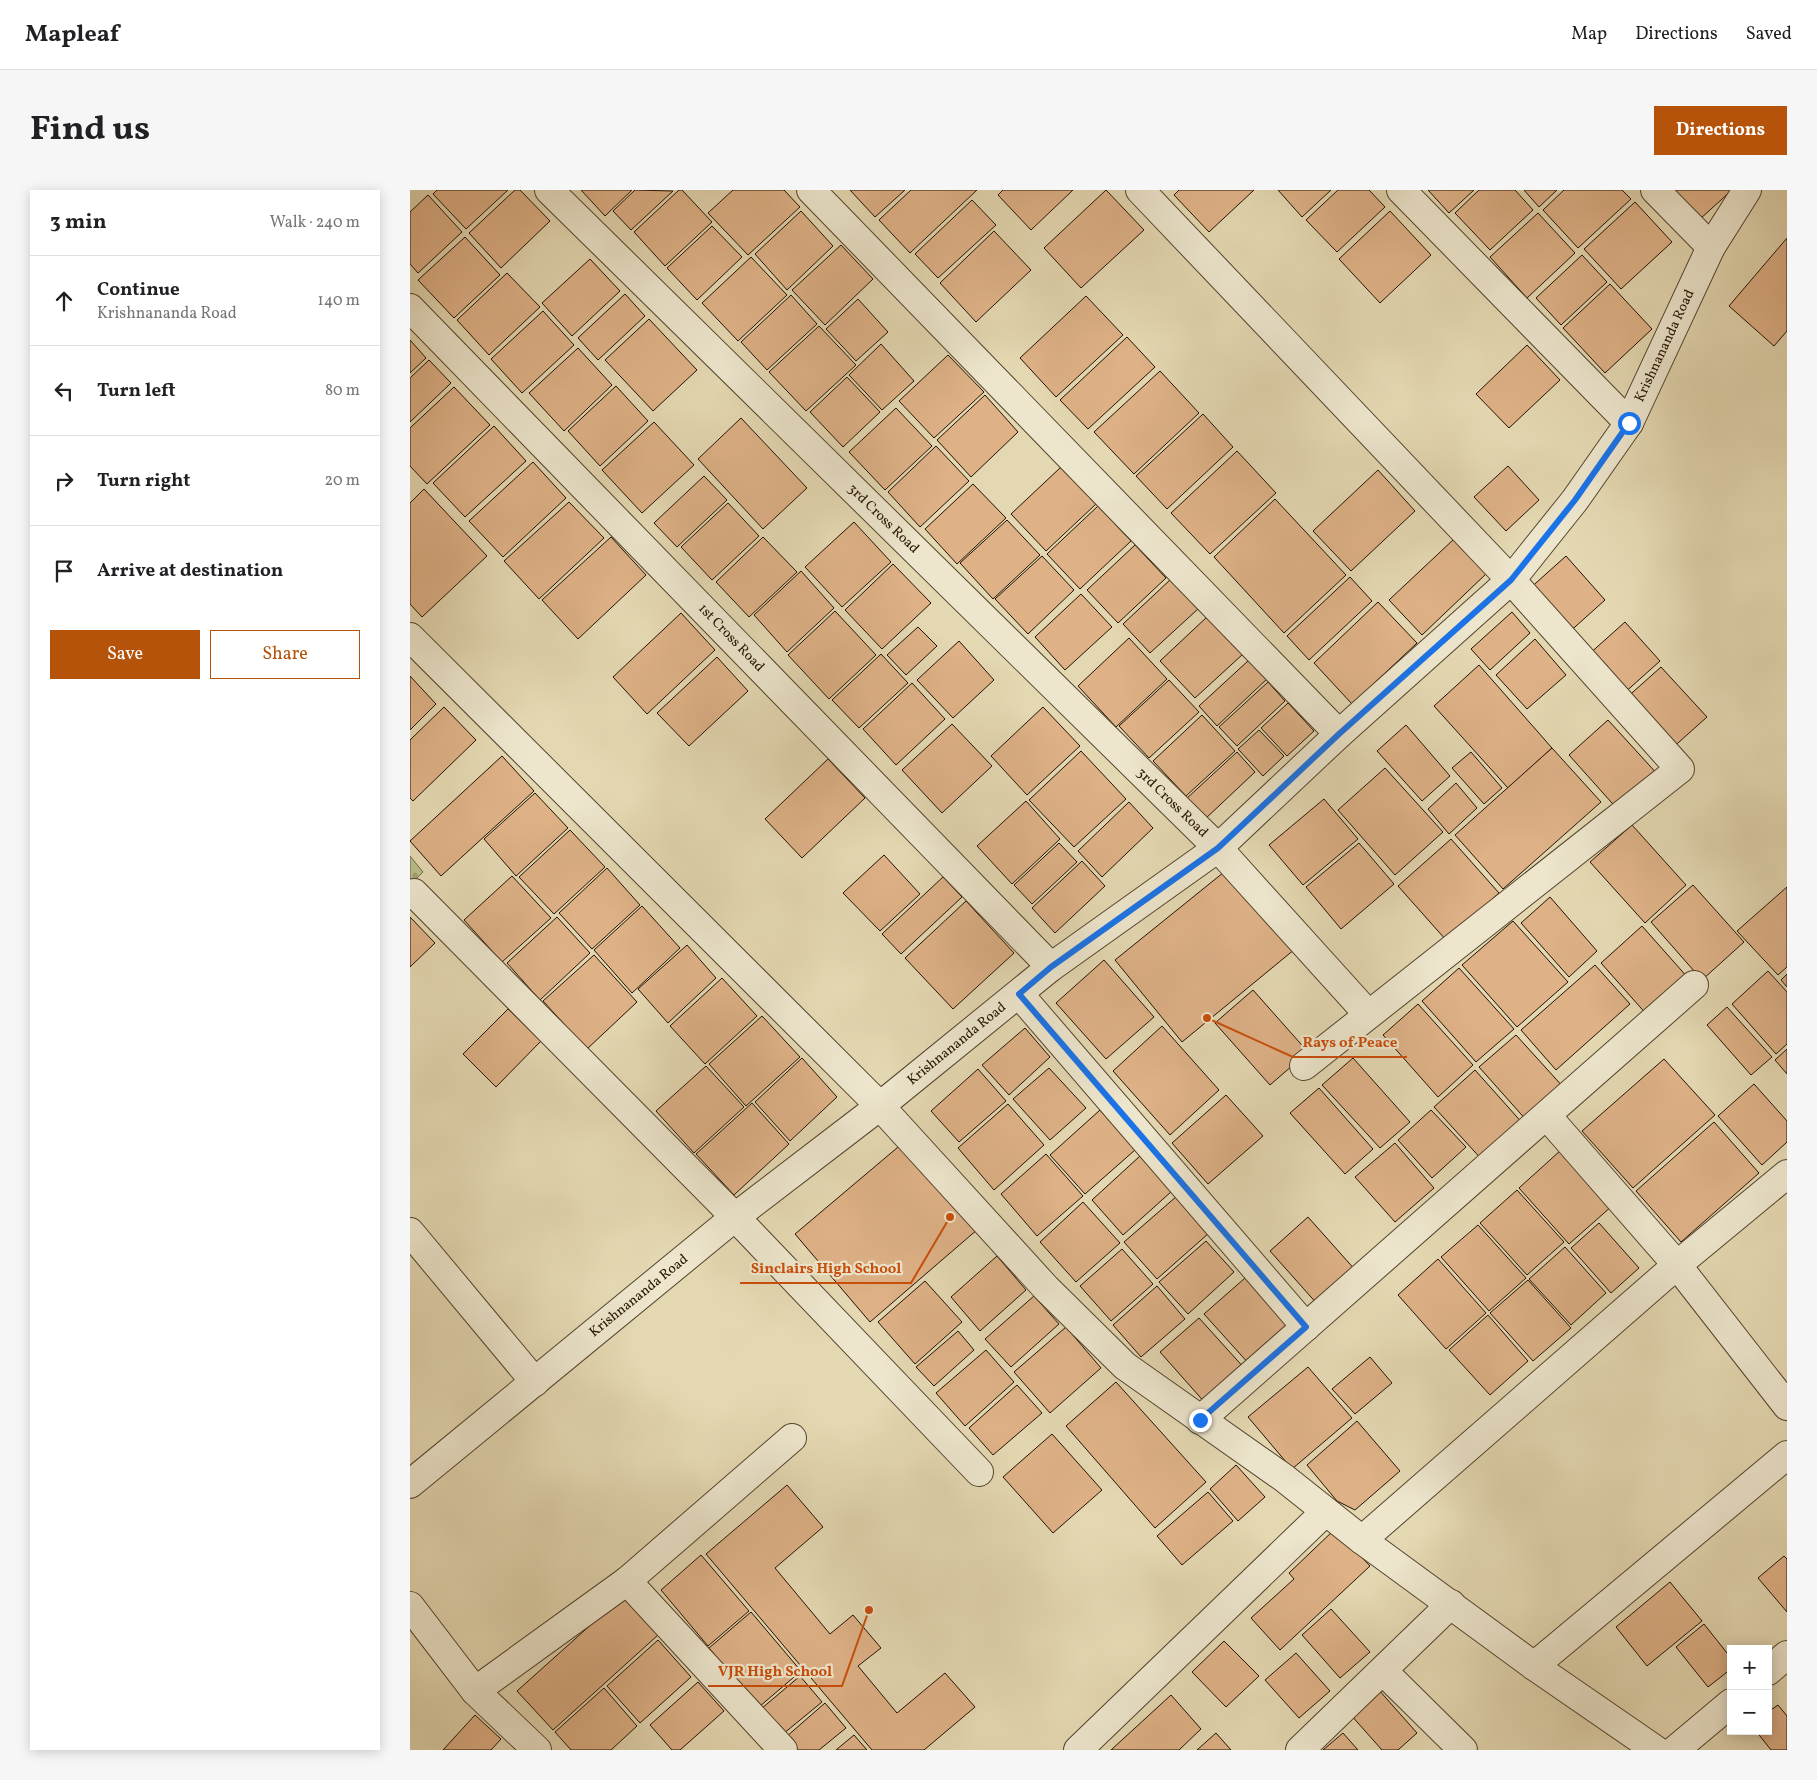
<!DOCTYPE html>
<html lang="en">
<head>
<meta charset="utf-8">
<style>
	:root { --surface:#fff; --page:#f6f6f6; --text:#202124; --muted:#757577; --line:#e0e0e0; --accent:#b45309 }
	body { margin:0; font-family:Vollkorn,serif; background:var(--page); color:var(--text) }
	.controls { position:absolute; right:15px; bottom:15px; display:grid; overflow:hidden; border-radius:0px; box-shadow:0 2px 12px #0003 }
	.controls button { width:45px; height:45px; display:grid; place-items:center; padding:0; border:0; border-bottom:1px solid var(--line); background:var(--surface); color:var(--text); font:25px sans-serif }
	.stop { position:absolute; width:15px; height:15px; margin:-11px; border:4px solid #1a73e8; border-radius:50%; background:#fff }
	.stop.end { background:#1a73e8; border-color:#fff; box-shadow:0 1px 5px #0008 }
	.list { margin:0; padding:0; list-style:none }
	h2 { display:flex; justify-content:space-between; align-items:center; height:65px; margin:0; padding:0 20px; font-size:21px }
	h2 small { font-size:16px; font-weight:400; color:var(--muted) }
	.list li { display:grid; grid-template-columns:32px 1fr auto; gap:15px; align-items:center; box-sizing:border-box; height:90px; padding:0 20px; border-top:1px solid var(--line) }
	.list b { display:block; font-size:19px; white-space:nowrap }
	.list p { margin:0; font-size:16px; white-space:nowrap; color:var(--muted) }
	.list em { font-size:16px; font-style:normal; color:var(--muted) }
	.actions { display:flex; gap:10px; padding:15px 20px }
	.actions a { flex:1; padding:11px 0; border:1px solid var(--accent); border-radius:0px; text-align:center; font-size:18px; color:var(--accent) }
	.actions .main { background:var(--accent); color:#fff }
	.icon { flex:none; width:28px; height:28px; fill:none; stroke:currentColor; stroke-width:2; stroke-linecap:round; stroke-linejoin:round }
	.map { position:relative; flex:none; width:1377px; height:1560px; overflow:hidden; border-radius:0px }
	header { display:flex; align-items:center; gap:30px; box-sizing:border-box; height:70px; padding:0 25px; background:var(--surface); border-bottom:1px solid var(--line) }
	header strong { font-size:24px }
	nav { display:flex; gap:28px; margin-inline-start:auto; font-size:18px }
	.intro { display:flex; align-items:center; justify-content:space-between; box-sizing:border-box; height:120px; padding:0 30px }
	h1 { margin:0; font-size:35px }
	.button { padding:12px 22px; border-radius:0px; background:var(--accent); color:#fff; font-size:18px; font-weight:700 }
	main { display:flex; gap:30px; padding:0 30px }
	aside { flex:1; background:var(--surface); border-radius:0px; box-shadow:0 2px 12px #0003 }
	.map>svg:first-child { display:block }
	.cemetery { fill:url(#cemetery-stones); stroke:#6e6845 }
	.building { fill:#deb187; stroke:#231201 }
	.lines { fill:none; stroke-linecap:round; stroke-linejoin:round }
	.minor-casing { stroke:#53442d; stroke-width:30 }
	.minor { stroke:#ede6cd; stroke-width:28 }
	.route { stroke:#1a73e8; stroke-width:6 }
	.labels { text-anchor:middle; dominant-baseline:central; stroke-width:4.5; stroke-linejoin:round; paint-order:stroke }
	.street-label { font-size:14px; fill:#231201; stroke:#ede6cd }
	.leader { fill:none; stroke:#ca4e0a; stroke-width:2 }
	.callout-dot { fill:#ca4e0a; stroke:#ede6cd; stroke-width:2 }
	.callout-label { font-size:15px; text-anchor:middle; font-weight:bold; fill:#ca4e0a; stroke:#ede6cd; stroke-width:4.5; stroke-linejoin:round; paint-order:stroke }
</style>
</head>
<body>
<header>
<strong>Mapleaf</strong>
<nav><a>Map</a><a>Directions</a><a>Saved</a></nav>
</header>
<div class="intro"><h1>Find us</h1><a class="button">Directions</a></div>
<main>
<aside>
<h2>3 min<small>Walk · 240 m</small></h2>
<ul class="list">
<li><svg class="icon" aria-label="ahead" viewBox="0 0 24 24"><path d="M12 20V5M6 11l6-6 6 6"/></svg><div><b>Continue</b><p>Krishnananda Road</p></div><em>140 m</em></li>
<li><svg class="icon" aria-label="left" viewBox="0 0 24 24"><path d="M17 20v-9H6M10 6l-5 5 5 5"/></svg><div><b>Turn left</b></div><em>80 m</em></li>
<li><svg class="icon" aria-label="right" viewBox="0 0 24 24"><path d="M7 20v-9h11M14 6l5 5-5 5"/></svg><div><b>Turn right</b></div><em>20 m</em></li>
<li><svg class="icon" aria-label="arrive" viewBox="0 0 24 24"><path d="M6 21V4h12l-3 4 3 4H6"/></svg><div><b>Arrive at destination</b></div></li>
</ul>
<div class="actions"><a class="main">Save</a><a>Share</a></div>
</aside>
<div class="map">
<svg width="1377" height="1560" viewBox="0 0 1377 1560">
	<defs>
		<pattern id="cemetery-stones" width="16" height="16" patternUnits="userSpaceOnUse" patternTransform="scale(1.25)"><rect width="16" height="16" fill="#b9be89"/><path d="M2 7V4a2 2 0 0 1 4 0v3zM10 15v-3a2 2 0 0 1 4 0v3z" fill="#9fa274"/></pattern>
	</defs>
	<rect width="100%" height="100%" fill="#e4d8b2"/>
	<filter id="stains"><feTurbulence type="fractalNoise" baseFrequency=".004" numOctaves="4"/><feColorMatrix values="0 0 0 0 .2 0 0 0 0 .09 0 0 0 0 .02 0 0 0 .5 -.17"/></filter>
	<radialGradient id="worn" r=".72"><stop offset=".6" stop-color="#630" stop-opacity="0"/><stop offset="1" stop-color="#630" stop-opacity=".3"/></radialGradient>
	<polygon class="cemetery" points="0,666 13,682 0,695"/>
	<g class="building">
		<polygon points="27,0 98,0 56,39 23,4"/>
		<polygon points="105,0 110,0 140,31 91,78 59,43"/>
		<polygon points="171,0 222,0 195,26"/>
		<polygon points="225,0 263,1 221,40 203,21"/>
		<polygon points="269,0 272,0 302,32 255,76 224,42"/>
		<polygon points="323,0 374,0 390,17 338,65 298,23"/>
		<polygon points="440,0 495,0 465,27"/>
		<polygon points="501,0 567,0 500,63 469,30"/>
		<polygon points="593,0 663,0 621,40 588,5"/>
		<polygon points="696,0 734,40 671,98 634,58"/>
		<polygon points="769,0 844,0 799,42 764,5"/>
		<polygon points="868,0 921,0 892,27"/>
		<polygon points="928,0 959,0 975,17 927,62 896,30"/>
		<polygon points="1018,0 1064,0 1039,23"/>
		<polygon points="1069,0 1105,0 1123,20 1080,60 1045,23"/>
		<polygon points="1114,0 1147,0 1129,17"/>
		<polygon points="1154,0 1212,0 1221,9 1168,58 1133,20"/>
		<polygon points="1262,0 1322,0 1290,29"/>
		<polygon points="18,5 52,42 8,83 0,74 0,22"/>
		<polygon points="562,10 586,35 528,88 505,64"/>
		<polygon points="1225,12 1262,52 1211,99 1174,59"/>
		<polygon points="391,21 423,56 377,100 345,64"/>
		<polygon points="980,21 1021,65 970,113 929,69"/>
		<polygon points="1128,23 1165,63 1117,108 1080,67"/>
		<polygon points="302,36 332,67 287,110 257,78"/>
		<polygon points="584,41 621,80 566,132 530,93"/>
		<polygon points="55,47 90,85 44,128 8,90"/>
		<polygon points="1377,48 1377,141 1364,156 1319,116"/>
		<polygon points="431,55 463,89 415,135 382,100"/>
		<polygon points="1172,65 1197,92 1151,135 1126,108"/>
		<polygon points="341,67 377,105 328,151 292,113"/>
		<polygon points="180,69 210,101 162,146 132,113"/>
		<polygon points="97,83 130,117 79,165 47,130"/>
		<polygon points="1200,94 1242,139 1195,183 1153,138"/>
		<polygon points="215,104 235,126 188,170 168,148"/>
		<polygon points="381,105 407,134 357,180 331,152"/>
		<polygon points="676,106 713,145 646,207 610,168"/>
		<polygon points="448,109 478,142 446,171 416,139"/>
		<polygon points="133,121 164,155 112,203 81,169"/>
		<polygon points="239,129 287,180 243,221 195,170"/>
		<polygon points="409,136 446,175 396,221 359,182"/>
		<polygon points="717,147 745,177 678,239 650,210"/>
		<polygon points="0,150 16,168 0,183"/>
		<polygon points="471,154 504,191 472,220 439,185"/>
		<polygon points="1117,155 1150,190 1099,238 1066,204"/>
		<polygon points="168,158 202,195 154,241 119,203"/>
		<polygon points="538,165 574,202 524,248 489,211"/>
		<polygon points="19,170 41,193 0,232 0,188"/>
		<polygon points="750,181 789,223 724,284 684,242"/>
		<polygon points="437,187 470,222 433,257 400,222"/>
		<polygon points="206,196 238,231 190,276 158,241"/>
		<polygon points="44,197 80,235 17,294 0,276 0,238"/>
		<polygon points="575,205 608,242 561,287 527,250"/>
		<polygon points="486,218 522,256 475,300 439,262"/>
		<polygon points="793,224 823,257 757,319 726,286"/>
		<polygon points="331,228 397,298 353,339 288,269"/>
		<polygon points="244,232 284,275 232,323 192,280"/>
		<polygon points="84,236 116,271 55,327 23,293"/>
		<polygon points="526,256 559,291 510,337 478,302"/>
		<polygon points="827,261 866,303 800,364 761,323"/>
		<polygon points="123,272 156,308 93,367 59,331"/>
		<polygon points="1098,276 1129,310 1096,341 1064,307"/>
		<polygon points="651,277 686,314 636,361 601,324"/>
		<polygon points="968,280 1005,321 941,381 903,341"/>
		<polygon points="294,286 317,310 267,357 244,333"/>
		<polygon points="563,294 596,328 547,374 515,339"/>
		<polygon points="14,299 77,366 12,427 0,414 0,313"/>
		<polygon points="865,309 936,385 874,443 804,367"/>
		<polygon points="159,312 194,348 129,409 94,371"/>
		<polygon points="318,313 349,346 302,390 271,357"/>
		<polygon points="688,316 721,351 670,399 637,364"/>
		<polygon points="597,330 630,365 583,409 550,373"/>
		<polygon points="444,332 481,372 432,417 395,377"/>
		<polygon points="201,347 236,385 168,449 132,410"/>
		<polygon points="353,347 387,382 339,427 306,392"/>
		<polygon points="1044,349 1077,383 1012,445 979,410"/>
		<polygon points="725,355 756,388 708,433 677,400"/>
		<polygon points="632,366 664,400 618,444 585,409"/>
		<polygon points="1156,366 1195,410 1156,445 1117,401"/>
		<polygon points="483,374 521,413 472,459 435,420"/>
		<polygon points="391,381 424,418 377,462 344,425"/>
		<polygon points="940,387 962,411 899,470 877,446"/>
		<polygon points="761,389 789,418 740,463 713,434"/>
		<polygon points="671,404 702,437 655,480 625,447"/>
		<polygon points="968,412 1007,453 942,514 904,473"/>
		<polygon points="425,421 466,465 419,509 378,465"/>
		<polygon points="1102,422 1120,443 1080,480 1061,459"/>
		<polygon points="271,423 305,460 237,524 203,487"/>
		<polygon points="798,426 833,464 785,508 750,471"/>
		<polygon points="1215,432 1250,471 1212,505 1177,466"/>
		<polygon points="508,437 527,456 496,485 477,465"/>
		<polygon points="719,448 757,489 706,537 668,496"/>
		<polygon points="1125,449 1156,485 1117,519 1086,485"/>
		<polygon points="549,451 584,490 543,528 507,490"/>
		<polygon points="471,464 498,493 449,538 422,510"/>
		<polygon points="307,467 338,501 279,556 247,523"/>
		<polygon points="839,470 857,489 807,536 789,516"/>
		<polygon points="1069,475 1142,558 1098,598 1024,516"/>
		<polygon points="1251,477 1297,527 1259,561 1214,510"/>
		<polygon points="0,486 26,514 0,540"/>
		<polygon points="759,490 789,522 739,568 709,536"/>
		<polygon points="858,492 875,511 827,556 809,537"/>
		<polygon points="502,493 535,529 486,575 453,539"/>
		<polygon points="878,513 904,541 877,566 851,538"/>
		<polygon points="34,517 66,550 3,611 0,608 0,550"/>
		<polygon points="633,517 670,556 617,605 581,566"/>
		<polygon points="792,525 825,561 776,606 743,571"/>
		<polygon points="1198,530 1250,587 1210,622 1159,565"/>
		<polygon points="542,534 582,576 532,623 492,580"/>
		<polygon points="996,535 1040,586 1012,611 967,561"/>
		<polygon points="849,540 874,566 853,586 828,559"/>
		<polygon points="1142,558 1191,612 1093,699 1045,645"/>
		<polygon points="671,561 716,609 664,657 619,610"/>
		<polygon points="827,562 845,582 794,630 775,610"/>
		<polygon points="1061,562 1092,598 1074,614 1042,578"/>
		<polygon points="92,566 124,601 31,686 0,651"/>
		<polygon points="418,569 455,608 392,668 355,629"/>
		<polygon points="975,578 1033,642 985,685 928,620"/>
		<polygon points="1046,593 1067,618 1039,644 1018,619"/>
		<polygon points="125,603 158,638 106,686 74,649"/>
		<polygon points="914,609 948,649 893,695 859,655"/>
		<polygon points="616,611 650,649 602,694 567,656"/>
		<polygon points="719,612 743,638 692,687 668,661"/>
		<polygon points="1222,635 1276,695 1235,733 1180,672"/>
		<polygon points="160,640 195,677 144,724 109,687"/>
		<polygon points="1041,649 1089,703 1036,750 988,696"/>
		<polygon points="649,653 667,672 622,714 604,695"/>
		<polygon points="949,653 984,694 931,739 896,697"/>
		<polygon points="474,665 510,704 470,741 433,703"/>
		<polygon points="672,671 695,696 645,743 622,718"/>
		<polygon points="197,678 230,715 182,759 149,723"/>
		<polygon points="819,678 885,759 772,852 705,770"/>
		<polygon points="102,686 141,728 92,772 54,730"/>
		<polygon points="533,687 552,707 491,764 472,744"/>
		<polygon points="1283,695 1334,752 1292,790 1241,732"/>
		<polygon points="1377,697 1377,777 1368,785 1327,741"/>
		<polygon points="1140,707 1187,761 1159,787 1111,733"/>
		<polygon points="556,711 604,763 543,819 495,768"/>
		<polygon points="232,716 270,758 222,803 184,760"/>
		<polygon points="0,727 25,753 0,777"/>
		<polygon points="147,727 180,763 130,810 97,773"/>
		<polygon points="1103,731 1158,792 1107,837 1052,775"/>
		<polygon points="1232,736 1279,789 1238,826 1191,773"/>
		<polygon points="277,755 306,788 258,833 228,799"/>
		<polygon points="184,765 227,812 177,859 133,811"/>
		<polygon points="694,770 744,827 696,869 646,813"/>
		<polygon points="1185,775 1220,814 1146,880 1111,840"/>
		<polygon points="1049,778 1104,839 1066,872 1012,811"/>
		<polygon points="1358,781 1377,802 1377,854 1366,864 1322,814"/>
		<polygon points="1377,784 1377,797 1371,790"/>
		<polygon points="312,788 347,826 295,874 260,836"/>
		<polygon points="843,800 898,862 860,895 805,833"/>
		<polygon points="1008,814 1063,875 1028,907 973,845"/>
		<polygon points="1317,817 1362,867 1341,885 1297,835"/>
		<polygon points="98,819 131,851 86,897 53,864"/>
		<polygon points="352,826 390,867 336,916 299,874"/>
		<polygon points="752,836 809,900 760,945 703,881"/>
		<polygon points="615,838 640,867 599,905 572,875"/>
		<polygon points="1106,845 1155,899 1118,932 1069,877"/>
		<polygon points="1377,859 1377,884 1365,870"/>
		<polygon points="392,868 427,907 380,951 345,912"/>
		<polygon points="943,868 1000,932 970,958 912,895"/>
		<polygon points="1254,869 1305,925 1223,998 1172,941"/>
		<polygon points="296,876 334,917 284,963 246,921"/>
		<polygon points="639,878 676,918 640,950 603,909"/>
		<polygon points="568,879 596,911 549,952 521,921"/>
		<polygon points="1065,880 1115,936 1074,972 1024,917"/>
		<polygon points="1344,894 1377,931 1377,952 1352,975 1308,926"/>
		<polygon points="909,898 963,959 935,984 880,923"/>
		<polygon points="816,905 853,946 798,994 762,953"/>
		<polygon points="342,913 379,954 324,1005 286,964"/>
		<polygon points="598,914 634,955 584,1000 548,958"/>
		<polygon points="690,920 725,960 675,1004 640,965"/>
		<polygon points="1021,920 1056,957 1022,988 988,950"/>
		<polygon points="1304,932 1349,983 1271,1052 1226,1001"/>
		<polygon points="494,952 568,1039 460,1132 385,1044"/>
		<polygon points="985,953 1024,998 985,1032 945,987"/>
		<polygon points="1151,960 1202,1016 1159,1054 1109,998"/>
		<polygon points="636,964 673,1006 627,1046 591,1004"/>
		<polygon points="730,966 762,1001 713,1045 682,1010"/>
		<polygon points="1107,1000 1154,1052 1117,1085 1070,1033"/>
		<polygon points="767,1006 799,1043 747,1089 714,1052"/>
		<polygon points="673,1012 710,1053 666,1092 630,1052"/>
		<polygon points="898,1027 947,1082 909,1116 860,1061"/>
		<polygon points="1189,1033 1229,1078 1201,1103 1161,1058"/>
		<polygon points="1068,1035 1116,1088 1079,1121 1031,1067"/>
		<polygon points="796,1051 824,1082 778,1124 749,1092"/>
		<polygon points="1155,1057 1196,1103 1161,1135 1119,1089"/>
		<polygon points="712,1059 743,1094 701,1131 670,1096"/>
		<polygon points="587,1066 616,1100 570,1141 541,1107"/>
		<polygon points="1028,1069 1076,1123 1036,1159 988,1105"/>
		<polygon points="835,1088 880,1140 840,1175 794,1124"/>
		<polygon points="1118,1090 1161,1138 1123,1171 1080,1123"/>
		<polygon points="515,1091 552,1132 505,1174 468,1132"/>
		<polygon points="747,1096 775,1129 731,1167 703,1135"/>
		<polygon points="624,1106 649,1134 601,1177 575,1149"/>
		<polygon points="1078,1125 1118,1171 1080,1205 1039,1160"/>
		<polygon points="789,1128 836,1180 797,1215 750,1162"/>
		<polygon points="656,1137 691,1178 640,1223 604,1182"/>
		<polygon points="548,1141 564,1160 524,1196 506,1177"/>
		<polygon points="576,1160 604,1192 555,1236 526,1203"/>
		<polygon points="960,1167 982,1193 945,1224 922,1199"/>
		<polygon points="898,1177 942,1228 882,1279 838,1227"/>
		<polygon points="706,1192 796,1292 745,1338 656,1236"/>
		<polygon points="607,1195 632,1223 583,1265 559,1238"/>
		<polygon points="947,1231 990,1281 945,1320 927,1311 897,1275"/>
		<polygon points="642,1244 692,1300 643,1343 593,1287"/>
		<polygon points="826,1275 855,1307 828,1331 800,1299"/>
		<polygon points="377,1295 413,1337 365,1378 420,1444 443,1425 471,1458 448,1476 487,1523 535,1483 565,1517 514,1560 462,1560 296,1364"/>
		<polygon points="798,1302 823,1331 772,1375 747,1346"/>
		<polygon points="925,1339 960,1376 870,1460 841,1428 884,1389 879,1383"/>
		<polygon points="291,1365 339,1421 298,1456 251,1400"/>
		<polygon points="1374,1366 1377,1369 1377,1422 1348,1388"/>
		<polygon points="1260,1392 1292,1431 1237,1476 1206,1437"/>
		<polygon points="213,1406 248,1445 143,1540 107,1501"/>
		<polygon points="921,1419 960,1462 930,1488 892,1445"/>
		<polygon points="341,1422 391,1481 349,1517 299,1458"/>
		<polygon points="1294,1434 1321,1468 1321,1479 1298,1497 1266,1457"/>
		<polygon points="248,1450 281,1487 230,1533 197,1496"/>
		<polygon points="814,1451 849,1486 816,1517 782,1482"/>
		<polygon points="886,1463 920,1501 889,1528 855,1490"/>
		<polygon points="390,1486 412,1512 373,1544 351,1519"/>
		<polygon points="288,1492 314,1521 270,1560 262,1560 240,1535"/>
		<polygon points="194,1498 227,1536 201,1560 161,1560 145,1542"/>
		<polygon points="968,1499 1007,1543 988,1560 972,1560 940,1524"/>
		<polygon points="761,1505 791,1539 769,1560 701,1560"/>
		<polygon points="415,1513 436,1538 409,1560 387,1560 376,1547"/>
		<polygon points="1368,1515 1377,1526 1377,1560 1361,1560 1346,1541 1358,1541 1358,1522"/>
		<polygon points="65,1525 91,1549 81,1560 33,1560"/>
		<polygon points="806,1543 821,1560 787,1560"/>
		<polygon points="933,1543 948,1560 913,1560"/>
		<polygon points="444,1545 457,1560 426,1560"/>
	</g>
	<g class="lines">
		<g class="minor-casing">
			<g id="minor">
				<polyline points="139,0 808,658 958,824"/>
				<polyline points="401,0 929,544"/>
				<polyline points="730,0 1101,390 1270,579 894,876"/>
				<polyline points="991,0 1219,233"/>
				<polyline points="1245,0 1301,57"/>
				<polyline points="0,118 641,777"/>
				<polyline points="0,447 470,916 636,1098 715,1176 874,1288 952,1350 1124,1476 1246,1560"/>
				<polyline points="4,703 325,1027 569,1282"/>
				<polyline points="609,804 896,1137"/>
				<polyline points="1137,926 1267,1075 1377,1216"/>
				<polyline points="0,1042 125,1192"/>
				<polyline points="790,1230 1284,795"/>
				<polyline points="0,1294 325,1027 470,916 641,777 808,658 929,544 1101,390 1165,310 1219,233 1301,57 1337,0"/>
				<polyline points="952,1350 1267,1075 1377,984"/>
				<polyline points="217,1391 373,1560"/>
				<polyline points="0,1416 65,1501 127,1560"/>
				<polyline points="1124,1476 1377,1265"/>
				<polyline points="973,1481 1053,1560"/>
				<polyline points="1358,1481 1377,1465"/>
				<polyline points="65,1501 217,1391 382,1248"/>
				<polyline points="668,1560 915,1322"/>
				<polyline points="890,1560 1041,1414"/>
				<polyline points="1265,1560 1321,1513"/>
			</g>
		</g>
		<use href="#minor" class="minor"/>
	</g>
	<g class="lines">
		<polyline class="route" points="790,1230 896,1137 609,804 641,777 808,658 929,544 1101,390 1165,310 1219,233"/>
	</g>
	<g class="labels">
		<g class="street-label">
			<text transform="translate(1255 156) rotate(-65)">Krishnananda Road</text>
			<text transform="translate(473 329) rotate(44)">3rd Cross Road</text>
			<text transform="translate(321 448) rotate(46)">1st Cross Road</text>
			<text transform="translate(762 613) rotate(44)">3rd Cross Road</text>
			<text transform="translate(547 854) rotate(-39)">Krishnananda Road</text>
			<text transform="translate(229 1106) rotate(-39)">Krishnananda Road</text>
		</g>
	</g>
	<path class="leader" d="M797 828L883 867H997M540 1027L501 1093H330M459 1420L432 1496H298"/>
	<g class="callout-dot">
		<circle cx="797" cy="828" r="5"/>
		<circle cx="540" cy="1027" r="5"/>
		<circle cx="459" cy="1420" r="5"/>
	</g>
	<g class="callout-label">
		<text x="940" y="857">Rays of Peace</text>
		<text x="416" y="1083">Sinclairs High School</text>
		<text x="365" y="1486">VJR High School</text>
	</g>
	<rect width="100%" height="100%" filter="url(#stains)"/>
	<rect width="100%" height="100%" fill="url(#worn)"/>
</svg>
<div class="controls">
<button>+</button>
<button>−</button>
</div>
<div class="stop" style="left:1219px;top:233px"></div>
<div class="stop end" style="left:790px;top:1230px"></div>
</div>
</main>
</body>
</html>
